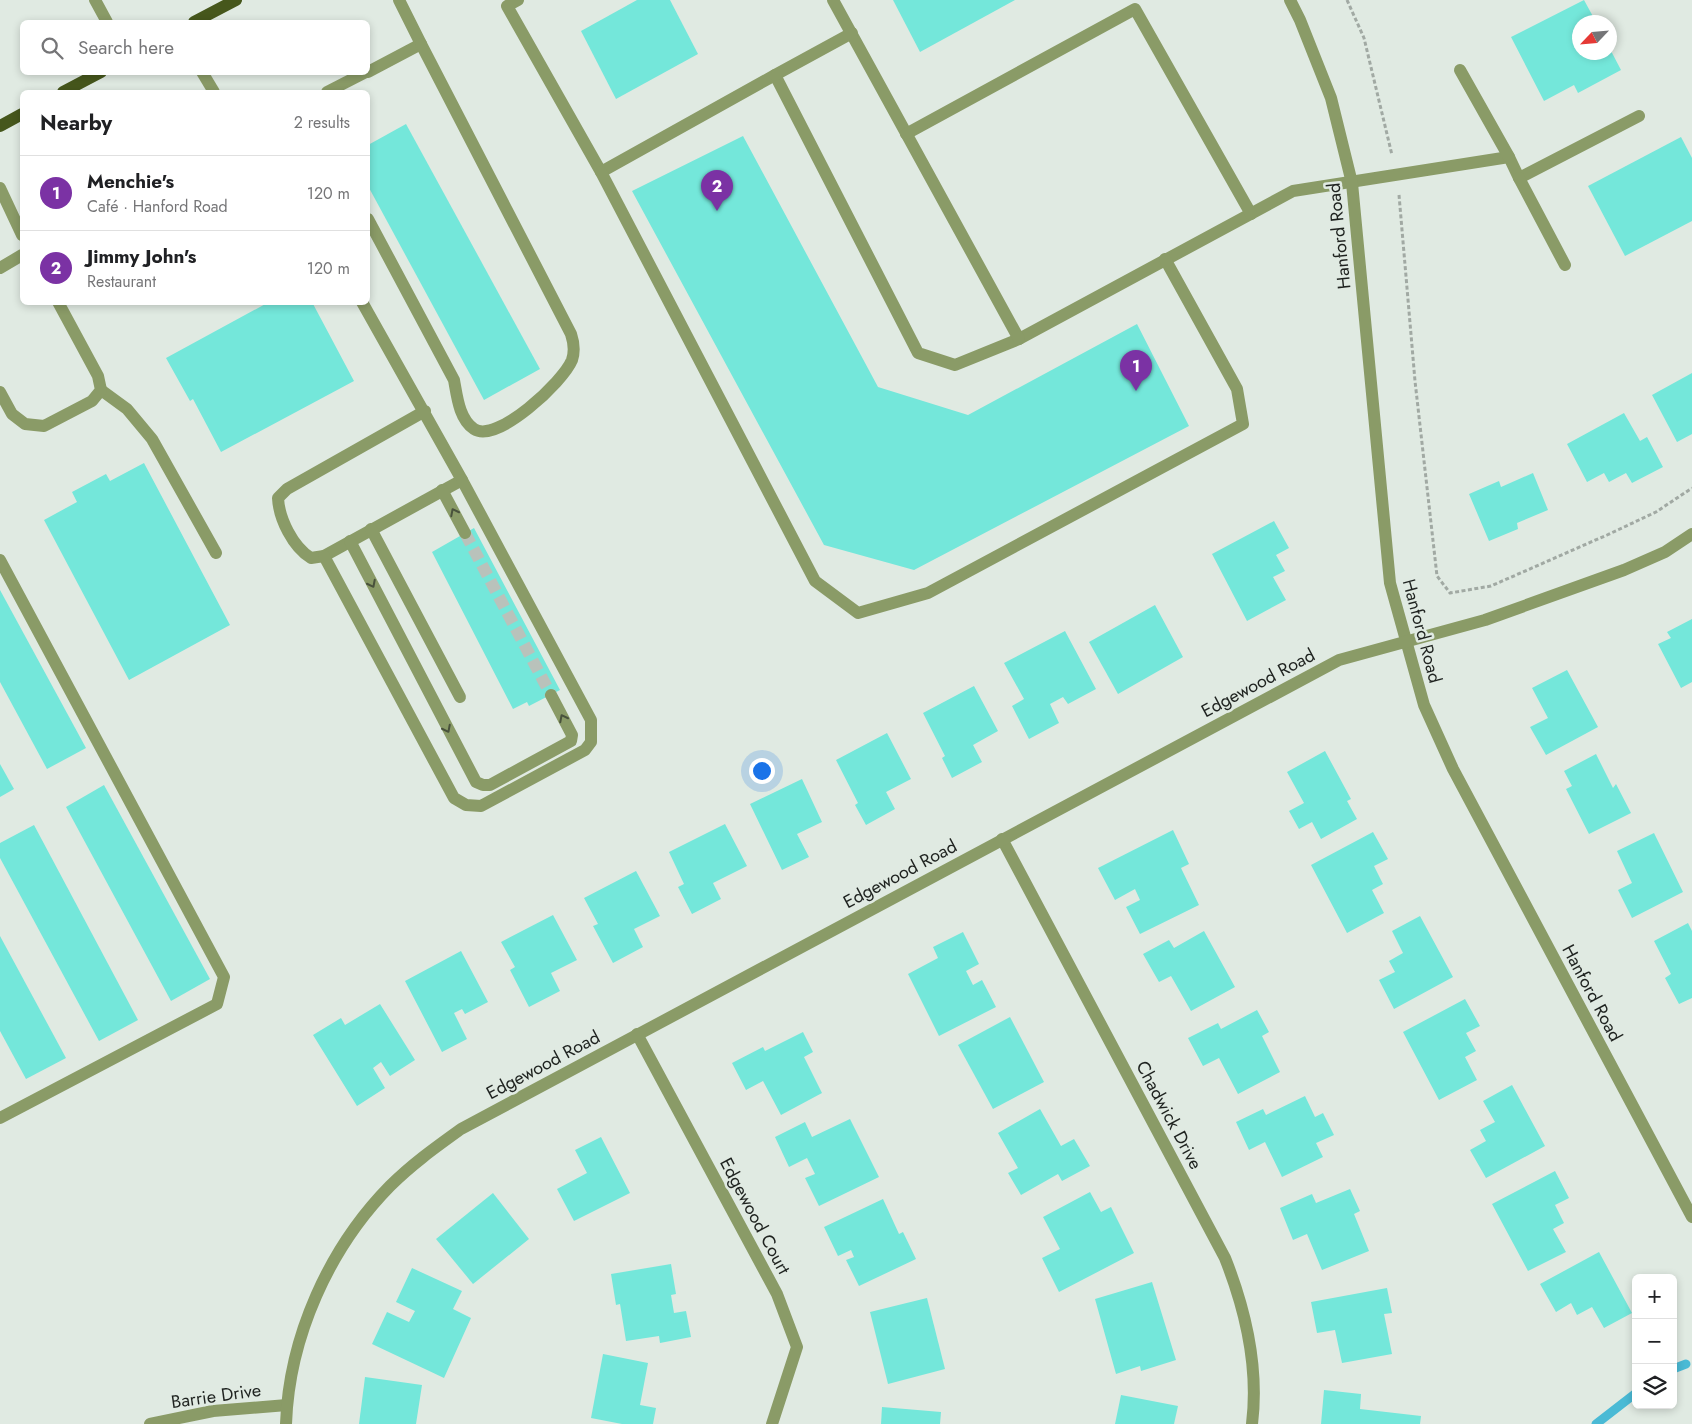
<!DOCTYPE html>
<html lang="en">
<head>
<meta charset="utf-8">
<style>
	:root { --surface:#fff; --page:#f6f6f6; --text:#202124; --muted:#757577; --line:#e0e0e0; --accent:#7b32a4 }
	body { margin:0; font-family:Jost,sans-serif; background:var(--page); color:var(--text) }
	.controls { position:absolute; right:15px; bottom:15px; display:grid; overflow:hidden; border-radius:8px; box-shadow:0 2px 8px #0003 }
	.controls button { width:45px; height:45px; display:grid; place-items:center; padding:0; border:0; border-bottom:1px solid var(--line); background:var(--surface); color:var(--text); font:25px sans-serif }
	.compass { position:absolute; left:1572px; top:15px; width:45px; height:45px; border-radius:50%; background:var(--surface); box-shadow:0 2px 8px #0003; rotate:244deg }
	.you { position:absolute; left:761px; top:770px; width:18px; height:18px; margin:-12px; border:4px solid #fff; border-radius:50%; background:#1a73e8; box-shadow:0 0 0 8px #1a73e833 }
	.badge { display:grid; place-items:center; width:32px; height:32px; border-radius:50%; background:var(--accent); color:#fff; font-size:16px; font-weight:700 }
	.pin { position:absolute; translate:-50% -41px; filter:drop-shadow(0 1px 2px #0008) }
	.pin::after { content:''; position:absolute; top:26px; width:18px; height:15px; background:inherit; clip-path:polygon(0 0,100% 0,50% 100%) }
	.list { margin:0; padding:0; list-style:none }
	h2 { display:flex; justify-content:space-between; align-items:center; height:65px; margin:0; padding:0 20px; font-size:21px }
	h2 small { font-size:16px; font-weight:400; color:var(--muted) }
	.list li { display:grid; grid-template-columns:32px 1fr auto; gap:15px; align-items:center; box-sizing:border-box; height:75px; padding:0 20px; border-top:1px solid var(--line) }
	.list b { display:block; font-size:19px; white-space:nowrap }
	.list p { margin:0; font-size:16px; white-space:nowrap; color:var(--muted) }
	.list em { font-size:16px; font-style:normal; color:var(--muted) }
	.icon { flex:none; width:28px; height:28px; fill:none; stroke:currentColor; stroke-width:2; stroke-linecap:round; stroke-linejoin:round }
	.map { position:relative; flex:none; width:1692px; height:1424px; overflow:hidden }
	.search { position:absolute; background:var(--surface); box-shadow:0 2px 8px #0003; left:20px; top:20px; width:350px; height:55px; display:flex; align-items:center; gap:12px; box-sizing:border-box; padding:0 18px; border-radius:8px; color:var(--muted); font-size:19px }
	.panel { position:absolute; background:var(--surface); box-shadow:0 2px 8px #0003; left:20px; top:90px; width:350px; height:215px; border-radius:8px }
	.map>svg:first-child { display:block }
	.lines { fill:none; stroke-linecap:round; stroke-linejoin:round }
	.stream { stroke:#4abad5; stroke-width:9 }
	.building { fill:#74e7da }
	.minor-tunnel { stroke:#b9c2bb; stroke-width:12; stroke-dasharray:12 6; stroke-linecap:butt }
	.path { stroke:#a1a9a3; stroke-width:3; stroke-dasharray:4 2.5; stroke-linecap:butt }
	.minor { stroke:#8a9b67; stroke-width:12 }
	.major { stroke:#46571c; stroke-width:12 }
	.oneway { stroke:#49523c }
	.labels { text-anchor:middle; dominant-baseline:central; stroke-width:5; stroke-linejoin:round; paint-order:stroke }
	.street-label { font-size:18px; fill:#1e221f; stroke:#e0eae2 }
</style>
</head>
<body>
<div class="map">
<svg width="1692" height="1424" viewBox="0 0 1692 1424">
	<rect width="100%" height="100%" fill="#e0eae2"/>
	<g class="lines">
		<g class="stream">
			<polyline points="1673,1369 1686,1364"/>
			<polyline points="1596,1424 1636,1393"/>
		</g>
	</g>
	<g class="building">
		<polygon points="637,0 670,0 698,54 616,99 581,31"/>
		<polygon points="893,0 1015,0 920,52"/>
		<polygon points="1584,0 1596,22 1580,22 1580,52 1610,52 1610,49 1621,70 1578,93 1574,85 1544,101 1511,37"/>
		<polygon points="406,124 540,369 484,400 368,186 368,145"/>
		<polygon points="743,136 878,387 968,415 1137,324 1189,426 914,570 824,545 632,191"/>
		<polygon points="1681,137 1692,158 1692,221 1625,256 1588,186"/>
		<polygon points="269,302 312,302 354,381 221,452 193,399 190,401 166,358"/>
		<polygon points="1692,373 1692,434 1677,442 1652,395"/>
		<polygon points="1624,413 1640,441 1647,437 1663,467 1632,483 1626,473 1609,482 1604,473 1587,482 1567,444"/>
		<polygon points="144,463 230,625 129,680 44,520 77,502 72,492 106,474 110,481"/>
		<polygon points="1533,473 1548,510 1517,523 1518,529 1489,541 1469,494 1499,481 1501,487"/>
		<polygon points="1274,521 1289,548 1276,555 1285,571 1273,577 1286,600 1247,621 1212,554"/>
		<polygon points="474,528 560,690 529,706 527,702 513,709 432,552"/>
		<polygon points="0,590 86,748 47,769 0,682"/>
		<polygon points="1155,605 1183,657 1118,694 1089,642"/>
		<polygon points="1692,619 1692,682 1681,688 1658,644 1671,638 1667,632"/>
		<polygon points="1065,631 1096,689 1068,704 1063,697 1050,704 1059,723 1029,739 1012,706 1024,699 1004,663"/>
		<polygon points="1567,670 1598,727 1546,755 1530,727 1548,718 1532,688"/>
		<polygon points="974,686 998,731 973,745 982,762 952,778 942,758 945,756 923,713"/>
		<polygon points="887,733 911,779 886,792 895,809 866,825 855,805 858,803 836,760"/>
		<polygon points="1325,751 1351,799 1347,801 1357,819 1321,839 1312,822 1299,829 1289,811 1304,803 1287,772"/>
		<polygon points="1596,754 1613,788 1616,784 1631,813 1589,834 1566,789 1572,786 1564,771"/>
		<polygon points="0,764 14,789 0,797"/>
		<polygon points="802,779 822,822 797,834 809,857 782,870 750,804"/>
		<polygon points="104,785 210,979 171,1001 66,807"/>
		<polygon points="725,824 747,866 713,883 721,899 692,914 678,887 684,884 669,852"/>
		<polygon points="34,825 138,1020 99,1041 0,858 0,843"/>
		<polygon points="1173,830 1189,864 1181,868 1199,905 1140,934 1126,907 1140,900 1135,889 1115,900 1098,868"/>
		<polygon points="1373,832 1388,859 1374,866 1383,884 1372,890 1384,913 1347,933 1311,865"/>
		<polygon points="1654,833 1683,892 1632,918 1618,890 1632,883 1617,851"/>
		<polygon points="636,871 660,916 634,929 643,947 613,963 593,926 598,924 584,898"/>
		<polygon points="553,915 577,960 551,973 560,991 529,1007 510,970 515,967 501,942"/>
		<polygon points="1420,916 1453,977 1394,1009 1379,980 1395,972 1389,961 1403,953 1392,931"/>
		<polygon points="1688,923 1692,931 1692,998 1679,1004 1665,978 1671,974 1654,941"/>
		<polygon points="1204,931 1235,987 1191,1011 1171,976 1159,982 1143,954 1169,940 1174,948"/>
		<polygon points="963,932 979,964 966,971 973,985 982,980 996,1007 939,1036 908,974 938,958 933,947"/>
		<polygon points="0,936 66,1058 26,1079 0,1031"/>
		<polygon points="461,951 488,1002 465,1014 462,1009 454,1013 467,1039 442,1052 405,981"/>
		<polygon points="1465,999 1480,1026 1466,1033 1476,1051 1465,1057 1477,1080 1439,1100 1403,1032"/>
		<polygon points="380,1004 415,1060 390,1076 381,1062 373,1068 385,1088 357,1106 313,1035 341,1018 345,1025"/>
		<polygon points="1257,1010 1269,1032 1262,1036 1280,1072 1238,1094 1219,1058 1203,1066 1188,1038 1218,1023 1221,1029"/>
		<polygon points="1010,1017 1044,1082 993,1109 958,1045"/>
		<polygon points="803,1032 813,1052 804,1057 822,1093 781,1115 763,1081 746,1090 732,1063 763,1047 765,1051"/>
		<polygon points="1512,1085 1545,1146 1486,1178 1470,1150 1486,1141 1480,1130 1495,1122 1483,1101"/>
		<polygon points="1305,1096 1315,1117 1323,1113 1334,1135 1316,1143 1323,1157 1282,1177 1265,1142 1249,1150 1236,1122 1263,1109 1266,1115"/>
		<polygon points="1040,1109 1061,1146 1074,1139 1090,1166 1062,1181 1058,1174 1021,1195 1008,1173 1018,1168 998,1133"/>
		<polygon points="850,1119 879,1177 819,1206 805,1178 815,1174 807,1158 789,1167 775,1137 805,1122 812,1137"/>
		<polygon points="601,1137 630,1193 574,1221 557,1189 587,1173 575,1150"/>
		<polygon points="1555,1171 1569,1198 1555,1205 1564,1223 1553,1229 1566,1252 1528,1271 1492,1204"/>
		<polygon points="1350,1189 1360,1211 1354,1214 1369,1251 1322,1270 1307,1234 1293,1240 1280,1208 1312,1194 1316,1203"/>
		<polygon points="1090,1192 1101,1212 1111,1207 1134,1253 1059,1292 1042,1258 1060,1249 1043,1217"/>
		<polygon points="493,1193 529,1239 473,1284 436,1239"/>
		<polygon points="883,1199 899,1234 903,1232 916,1259 859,1286 846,1260 854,1257 851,1250 838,1256 824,1227"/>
		<polygon points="1599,1252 1632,1313 1604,1328 1592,1307 1577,1315 1571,1303 1556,1312 1540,1284"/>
		<polygon points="671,1264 676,1294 671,1295 674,1313 686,1311 691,1337 660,1343 659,1336 626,1341 620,1304 616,1305 611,1274"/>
		<polygon points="412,1268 462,1291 453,1309 471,1318 444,1378 372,1344 387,1312 409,1322 415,1311 396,1302"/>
		<polygon points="1152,1282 1176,1360 1141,1371 1140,1366 1116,1374 1095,1299"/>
		<polygon points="1387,1288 1392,1313 1384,1314 1392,1354 1342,1363 1335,1330 1317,1333 1311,1302"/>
		<polygon points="927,1298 945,1369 888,1384 870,1312"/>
		<polygon points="603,1354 648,1363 640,1405 656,1408 653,1424 622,1424 591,1418"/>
		<polygon points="365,1377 422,1385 416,1424 359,1424"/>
		<polygon points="1324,1390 1361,1394 1360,1409 1421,1416 1420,1424 1321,1424"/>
		<polygon points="1121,1395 1178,1406 1174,1424 1115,1424"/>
		<polygon points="882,1407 941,1412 940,1424 881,1424"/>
	</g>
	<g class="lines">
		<polyline class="minor-tunnel" points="465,533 551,695"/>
		<g class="path">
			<polyline points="1347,0 1364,38 1392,155"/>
			<polyline points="1399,195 1415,381 1437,576 1450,593 1491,586 1607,535 1656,512 1692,488"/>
		</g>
		<g class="minor">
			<polyline points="95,0 107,22"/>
			<polyline points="518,0 507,6 601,172 775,75 918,353 955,365 1019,339 1293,191 1509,157 1519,178 1639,116"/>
			<polyline points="833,0 1019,339"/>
			<polyline points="1290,0 1300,20 1331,98 1352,183 1390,583 1424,705 1453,769 1692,1217"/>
			<polyline points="1460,70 1509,157"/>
			<polyline points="202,72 214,92"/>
			<polyline points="368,72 421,44 399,0"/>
			<polyline points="775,75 852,33"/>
			<polyline points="327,92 366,72"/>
			<polyline points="906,134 1135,9 1251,214"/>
			<polyline points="601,172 815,581 858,613 928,593 1243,424 1237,389 1165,259"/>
			<polyline points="1519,178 1565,265"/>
			<polyline points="0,188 22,235"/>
			<path d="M368,219L454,380C457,396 459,419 474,429C497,444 563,382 572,360C575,351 574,343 571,334L421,44"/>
			<polyline points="0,268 22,255"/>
			<path d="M362,302L462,480L324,556L311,558C293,547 279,519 278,498L287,489L425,411"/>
			<polyline points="101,390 127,409 152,439 216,553"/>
			<polyline points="0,392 12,414 25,424 44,426 92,401 101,390 98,376 58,302"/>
			<polyline points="442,490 465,533"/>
			<polyline points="371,529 460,697"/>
			<polyline points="350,541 476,782 483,785 490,785 571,741 572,735 551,695"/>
			<polyline points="324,556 454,798 466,805 481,806 585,750 591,742 591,720 462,480"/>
			<polyline points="0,560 224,977 217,1004 0,1118"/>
			<path d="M1002,839L1225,1258C1246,1311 1259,1367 1252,1424"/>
			<polyline points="637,1034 777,1294 797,1347 772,1424"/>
			<polyline points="150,1424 213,1411 287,1405"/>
			<path d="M286,1424C289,1337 329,1248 390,1186C412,1164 436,1147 461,1129L1339,660L1485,620L1624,570L1665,552L1692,534"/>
		</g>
		<g class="major">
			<polyline points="194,22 236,0"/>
			<polyline points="63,92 101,72"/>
			<polyline points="0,126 22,114"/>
		</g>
	</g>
	<defs><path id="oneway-chevron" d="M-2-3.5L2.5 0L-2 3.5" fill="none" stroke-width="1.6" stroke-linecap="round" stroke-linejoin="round" transform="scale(1.25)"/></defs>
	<g class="oneway">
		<use href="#oneway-chevron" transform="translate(454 512) rotate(-117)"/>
		<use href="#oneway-chevron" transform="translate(372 584) rotate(63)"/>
		<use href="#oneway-chevron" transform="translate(563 718) rotate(-117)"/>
		<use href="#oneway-chevron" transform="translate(447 729) rotate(63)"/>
	</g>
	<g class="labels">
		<g class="street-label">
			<text transform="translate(1339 236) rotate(-96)">Hanford Road</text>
			<text transform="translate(1422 631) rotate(75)">Hanford Road</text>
			<text transform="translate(1258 683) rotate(-28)">Edgewood Road</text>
			<text transform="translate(900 874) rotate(-28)">Edgewood Road</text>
			<text transform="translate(1592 993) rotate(62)">Hanford Road</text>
			<text transform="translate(543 1065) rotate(-28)">Edgewood Road</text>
			<text transform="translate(1169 1115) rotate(62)">Chadwick Drive</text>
			<text transform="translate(755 1216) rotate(62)">Edgewood Court</text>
			<text transform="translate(216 1396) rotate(-8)">Barrie Drive</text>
		</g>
	</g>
</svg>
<div class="controls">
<button>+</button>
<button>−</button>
<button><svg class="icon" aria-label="layers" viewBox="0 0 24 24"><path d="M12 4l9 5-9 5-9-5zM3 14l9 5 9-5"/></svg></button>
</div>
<svg class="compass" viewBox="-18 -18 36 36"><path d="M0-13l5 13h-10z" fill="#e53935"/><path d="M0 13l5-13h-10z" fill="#757577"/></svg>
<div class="you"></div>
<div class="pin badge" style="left:1136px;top:391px">1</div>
<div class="pin badge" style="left:717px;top:211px">2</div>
<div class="search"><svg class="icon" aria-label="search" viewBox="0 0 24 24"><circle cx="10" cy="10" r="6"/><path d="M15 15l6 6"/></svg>Search here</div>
<section class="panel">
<h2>Nearby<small>2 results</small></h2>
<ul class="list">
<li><span class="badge">1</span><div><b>Menchie's</b><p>Café · Hanford Road</p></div><em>120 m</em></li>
<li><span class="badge">2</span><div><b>Jimmy John's</b><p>Restaurant</p></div><em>120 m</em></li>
</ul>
</section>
</div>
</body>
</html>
